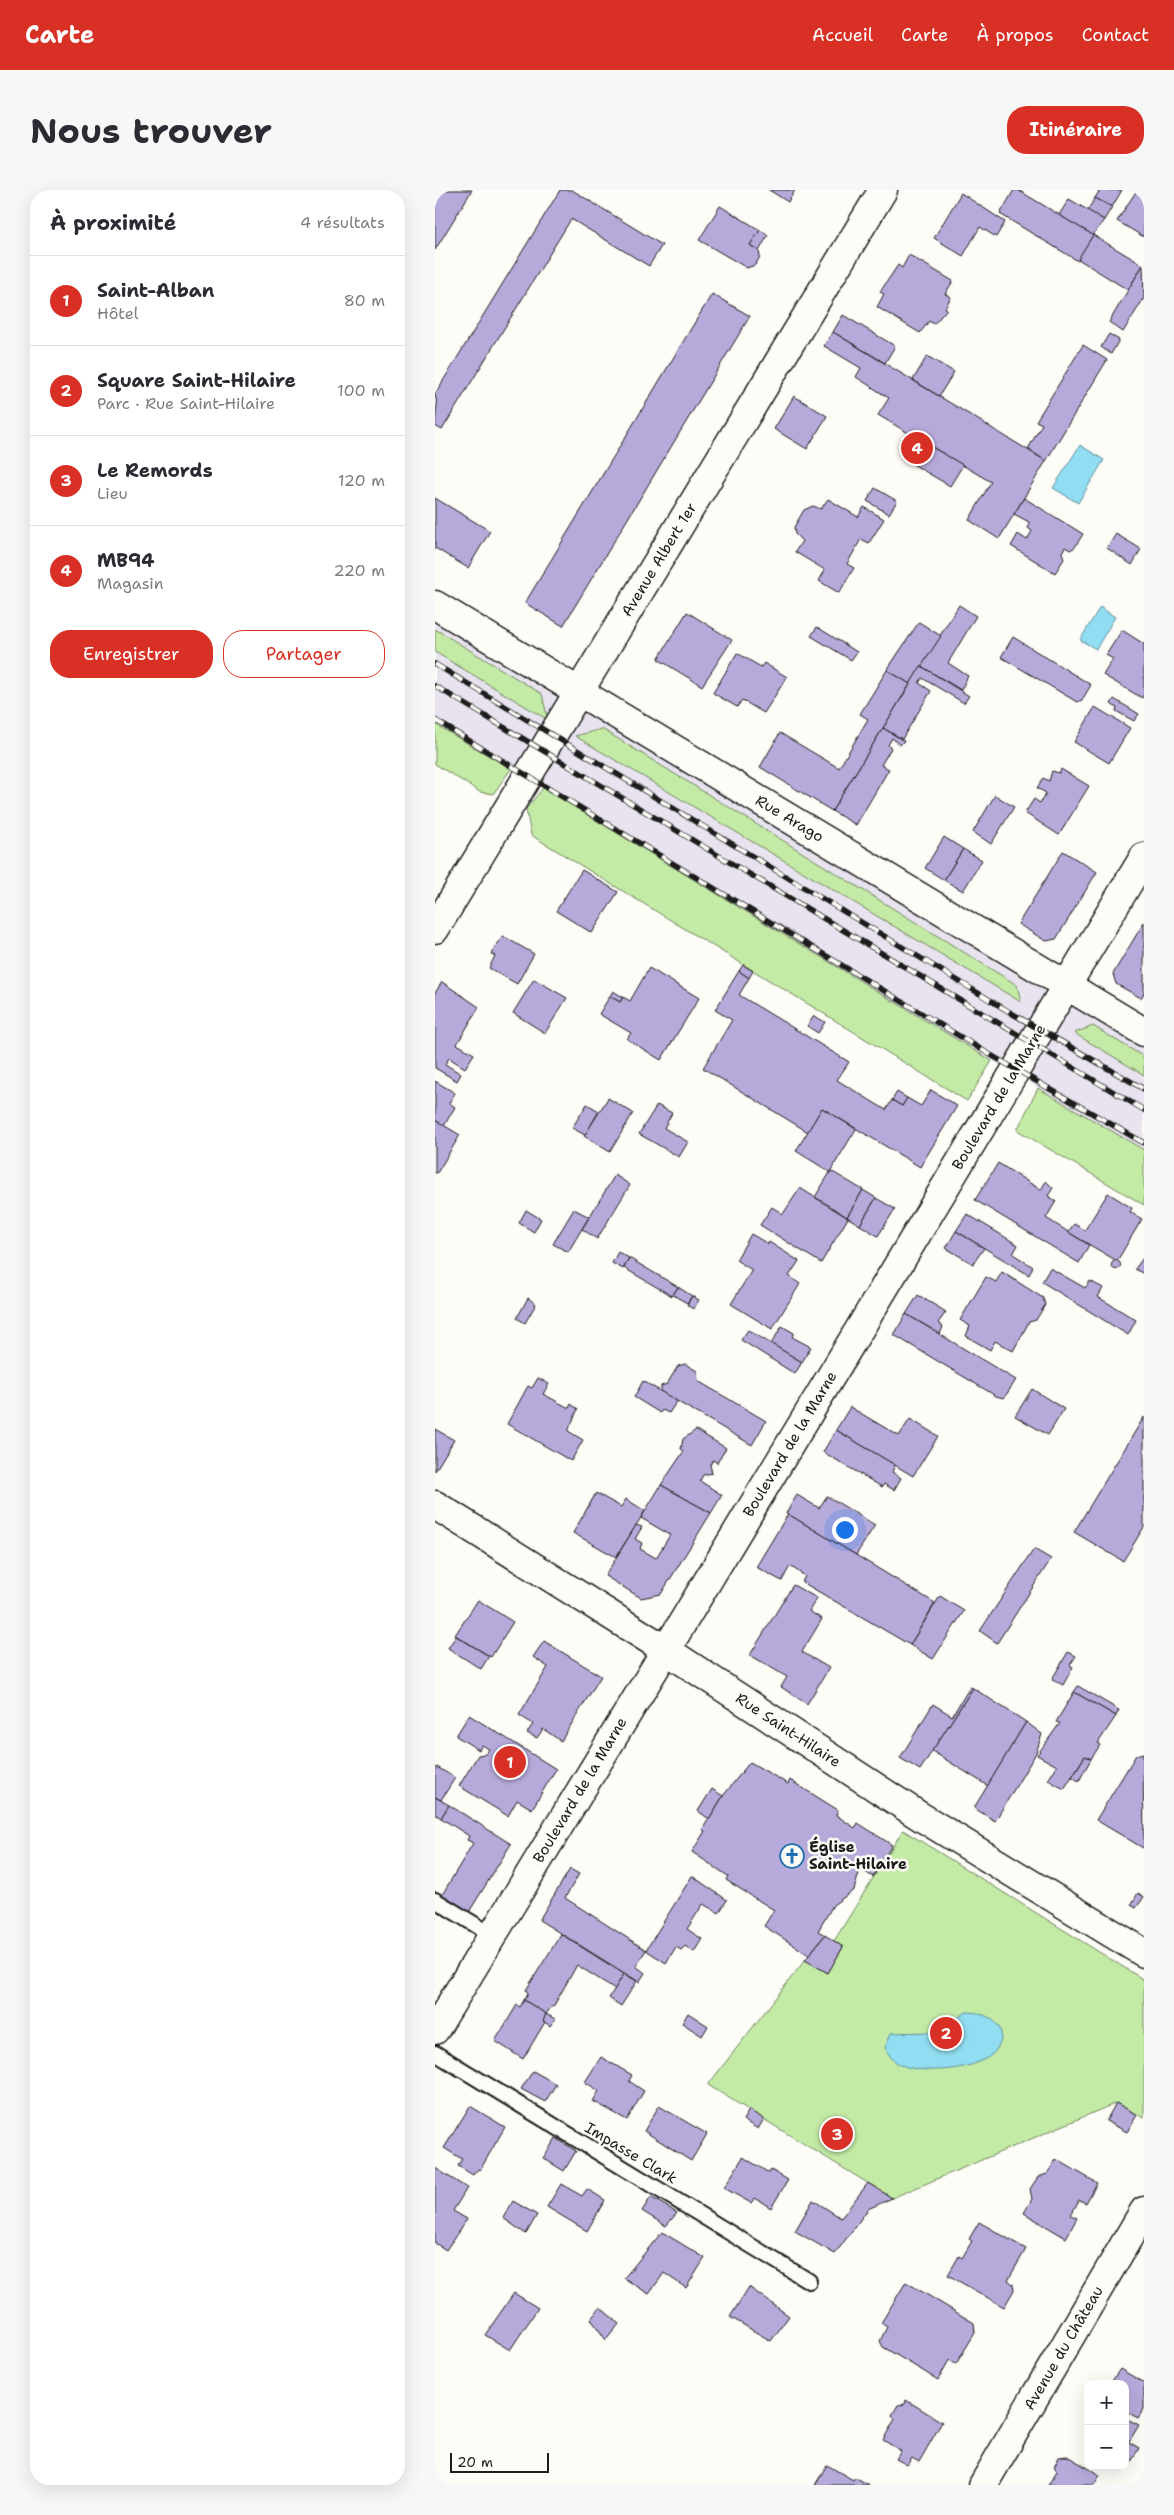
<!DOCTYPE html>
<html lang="fr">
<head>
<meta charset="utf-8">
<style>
	:root { --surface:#fff; --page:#f7f7f7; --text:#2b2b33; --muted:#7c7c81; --line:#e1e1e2; --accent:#d93025 }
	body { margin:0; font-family:"Shantell Sans",sans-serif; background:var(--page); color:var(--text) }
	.controls { position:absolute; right:15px; bottom:15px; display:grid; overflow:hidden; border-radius:10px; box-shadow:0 5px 20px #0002 }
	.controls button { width:45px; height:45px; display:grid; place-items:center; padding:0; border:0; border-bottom:1px solid var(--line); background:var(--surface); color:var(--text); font:25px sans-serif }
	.scale { position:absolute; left:15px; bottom:12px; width:99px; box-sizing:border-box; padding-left:5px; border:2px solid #1c1c1c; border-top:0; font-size:14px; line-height:18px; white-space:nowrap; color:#1c1c1c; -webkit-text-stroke:4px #fdfcf7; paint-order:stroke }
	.you { position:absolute; left:409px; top:1339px; width:18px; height:18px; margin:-12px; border:4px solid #fff; border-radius:50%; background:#1a73e8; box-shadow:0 0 0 8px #1a73e833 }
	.badge { display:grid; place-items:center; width:32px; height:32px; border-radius:50%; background:var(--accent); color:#fff; font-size:16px; font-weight:700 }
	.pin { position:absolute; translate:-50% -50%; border:2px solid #fff; box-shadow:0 1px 5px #0006 }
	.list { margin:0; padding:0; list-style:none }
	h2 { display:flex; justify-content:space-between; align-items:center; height:65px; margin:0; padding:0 20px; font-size:21px }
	h2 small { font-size:16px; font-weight:400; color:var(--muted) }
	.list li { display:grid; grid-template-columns:32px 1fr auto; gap:15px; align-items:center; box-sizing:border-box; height:90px; padding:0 20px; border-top:1px solid var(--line) }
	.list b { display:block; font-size:19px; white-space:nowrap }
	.list p { margin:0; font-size:16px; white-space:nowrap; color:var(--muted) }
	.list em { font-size:16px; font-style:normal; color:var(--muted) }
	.actions { display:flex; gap:10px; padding:15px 20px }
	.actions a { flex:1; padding:11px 0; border:1px solid var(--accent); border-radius:20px; text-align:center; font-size:18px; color:var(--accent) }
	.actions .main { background:var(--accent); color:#fff }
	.map { position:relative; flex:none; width:709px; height:2295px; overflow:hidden; border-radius:20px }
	header { display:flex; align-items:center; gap:30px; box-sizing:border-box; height:70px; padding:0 25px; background:var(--accent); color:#fff }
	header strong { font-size:24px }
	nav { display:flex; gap:28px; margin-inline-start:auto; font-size:18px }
	.intro { display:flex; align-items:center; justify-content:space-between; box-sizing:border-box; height:120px; padding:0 30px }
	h1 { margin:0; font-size:35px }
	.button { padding:12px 22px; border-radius:20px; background:var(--accent); color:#fff; font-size:18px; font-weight:700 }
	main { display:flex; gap:30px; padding:0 30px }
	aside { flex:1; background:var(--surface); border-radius:20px; box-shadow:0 5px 20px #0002 }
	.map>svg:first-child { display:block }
	.built { fill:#e8e3ef }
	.green { fill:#c4eba5; stroke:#708460 }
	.water { fill:#91ddf1; stroke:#62909c }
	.building { fill:#b6aadb; stroke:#1c1c1c }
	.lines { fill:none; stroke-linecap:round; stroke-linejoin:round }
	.lane-casing { stroke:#1c1c1c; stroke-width:18 }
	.street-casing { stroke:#1c1c1c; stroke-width:31 }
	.secondary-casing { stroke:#1c1c1c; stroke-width:31 }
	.lane { stroke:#fdfcf7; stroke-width:14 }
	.street { stroke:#fdfcf7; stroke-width:28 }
	.secondary { stroke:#fdfcf7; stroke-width:28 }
	.rail-casing { stroke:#1c1c1c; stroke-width:5.5 }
	.rail { stroke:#fdfcf7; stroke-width:4; stroke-dasharray:11; stroke-linecap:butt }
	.labels { text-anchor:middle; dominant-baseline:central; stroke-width:5; stroke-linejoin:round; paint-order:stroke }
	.street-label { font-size:15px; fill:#1c1c1c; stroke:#fdfcf7 }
	.poi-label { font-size:15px; font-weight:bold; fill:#1c1c1c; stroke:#fdfcf7; text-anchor:start }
</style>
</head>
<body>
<header>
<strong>Carte</strong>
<nav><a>Accueil</a><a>Carte</a><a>À propos</a><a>Contact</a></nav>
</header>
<div class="intro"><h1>Nous trouver</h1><a class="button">Itinéraire</a></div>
<main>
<aside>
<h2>À proximité<small>4 résultats</small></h2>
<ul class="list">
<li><span class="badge">1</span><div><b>Saint-Alban</b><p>Hôtel</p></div><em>80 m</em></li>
<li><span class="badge">2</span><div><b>Square Saint-Hilaire</b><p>Parc · Rue Saint-Hilaire</p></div><em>100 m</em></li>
<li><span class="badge">3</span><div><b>Le Remords</b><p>Lieu</p></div><em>120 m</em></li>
<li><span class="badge">4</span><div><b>MB94</b><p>Magasin</p></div><em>220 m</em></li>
</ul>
<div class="actions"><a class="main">Enregistrer</a><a>Partager</a></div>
</aside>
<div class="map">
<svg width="709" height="2295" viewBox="0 0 709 2295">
	<rect width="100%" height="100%" fill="#fdfcf7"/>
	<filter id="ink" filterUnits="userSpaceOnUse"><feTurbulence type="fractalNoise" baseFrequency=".02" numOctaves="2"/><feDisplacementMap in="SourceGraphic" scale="10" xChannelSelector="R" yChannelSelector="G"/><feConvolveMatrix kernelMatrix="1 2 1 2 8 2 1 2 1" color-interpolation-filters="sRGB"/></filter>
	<g filter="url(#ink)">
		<polygon class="built" points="0,427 709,855 709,962 0,534"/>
		<g class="green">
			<polygon points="0,439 107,504 113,530 0,462"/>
			<polygon points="0,534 76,579 58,604 45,602 0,574"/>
			<polygon points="167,539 582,795 586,812 140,546"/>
			<polygon points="108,598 557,871 532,911 96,645 91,619"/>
			<polygon points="658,836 709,867 709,885 639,843"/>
			<polygon points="603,898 709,960 709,1015 582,940"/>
			<polygon points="468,1640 709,1790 709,1928 681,1913 457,2008 273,1895 370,1770 393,1783 408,1757 399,1751"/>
		</g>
		<g class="water">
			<polygon points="645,255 669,270 643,313 618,298"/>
			<polygon points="665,417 680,427 661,459 645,450"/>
			<path d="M531,1822C551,1821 578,1837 561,1860C546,1881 484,1886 462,1873C456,1869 453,1863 450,1858L456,1843L496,1842L510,1837Z"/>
		</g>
		<g class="building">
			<polygon points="0,0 37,0 0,60"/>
			<polygon points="125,0 137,0 227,55 214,76 136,29 7,240 0,236 2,214 0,204"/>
			<polygon points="334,0 360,0 353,12"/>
			<polygon points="579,0 583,0 658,45 643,71 565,24"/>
			<polygon points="665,0 687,0 677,17 660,8"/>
			<polygon points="702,0 709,0 709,47 682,31"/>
			<polygon points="526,3 570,32 561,47 545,37 528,66 499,48"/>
			<polygon points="660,8 677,17 669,30 652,21"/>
			<polygon points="634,9 669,30 658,45 624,25"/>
			<polygon points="285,16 325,40 315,55 324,61 325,67 320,75 312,78 264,50"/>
			<polygon points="325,40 333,45 324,61 315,55"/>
			<polygon points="658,45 708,75 693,100 643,69"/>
			<polygon points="474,65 518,91 510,104 516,107 510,118 512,119 499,134 494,131 485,143 442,117 449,104 445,102 463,75 467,78"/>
			<polygon points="708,75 709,108 688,142 674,132"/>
			<polygon points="277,104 315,126 128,436 90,413"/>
			<polygon points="408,125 460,156 450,173 398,142"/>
			<polygon points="398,142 611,271 564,349 534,330 556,292 443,225 454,208 421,187 426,178 389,156"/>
			<polygon points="674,144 684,150 676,164 666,157"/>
			<polygon points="648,155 672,170 611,271 593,259 607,234 601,231"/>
			<polygon points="492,166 519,182 504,206 478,190"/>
			<polygon points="359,206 392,226 372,259 339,239"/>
			<polygon points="481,248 528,275 515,296 469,269"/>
			<polygon points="440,298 462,311 454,324 432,311"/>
			<polygon points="0,308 55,341 33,378 0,358"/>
			<polygon points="589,308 648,344 640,357 635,360 630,357 627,362 629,369 620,383 576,356 583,344 592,350 597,341 593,338 594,332 579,324"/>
			<polygon points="393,309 423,327 429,317 449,329 434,353 426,349 412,374 419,378 404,403 384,391 390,380 360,362 367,351 360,344 359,337 369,320 378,316 386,319"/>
			<polygon points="681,344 706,359 697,375 672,358"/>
			<polygon points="524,415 541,426 513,473 533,486 526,500 486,476"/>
			<polygon points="252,422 297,450 267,496 223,469"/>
			<polygon points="484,432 506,446 475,494 452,480"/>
			<polygon points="382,437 422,462 416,470 376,446"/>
			<polygon points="687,440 709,454 709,504 707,508 668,485 678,469 671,465"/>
			<polygon points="578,447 656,495 647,510 642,512 566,467"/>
			<polygon points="302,463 326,477 329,473 352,487 329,523 307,510 302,517 278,503"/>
			<polygon points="486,476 534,506 529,513 487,488 484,493 496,501 467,549 448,538"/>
			<polygon points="452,480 475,494 397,621 325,577 345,543 404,578 433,529 425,524"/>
			<polygon points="679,509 704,524 699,531 681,521 682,518 676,514"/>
			<polygon points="660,517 695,538 674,573 639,552"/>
			<polygon points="448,538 469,551 465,555 457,548 453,555 456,558 446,575 454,579 421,635 397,621"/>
			<polygon points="626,579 654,596 624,645 590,623 599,609 605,613 611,603 602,598 608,588 614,591 617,581 624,583"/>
			<polygon points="560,605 579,617 556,654 538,642"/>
			<polygon points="509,647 528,659 509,690 490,678"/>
			<polygon points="528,659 547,670 528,701 509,690"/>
			<polygon points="628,661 662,682 621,749 611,751 583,734"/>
			<polygon points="147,680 183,702 157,743 121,721"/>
			<polygon points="709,732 709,803 706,808 681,794 678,784"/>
			<polygon points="68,746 99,764 82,794 54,778 60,766 56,764"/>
			<polygon points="308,775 318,781 314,788 304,781"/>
			<polygon points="214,778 264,808 226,870 192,849 196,843 164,824 175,806 185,812 188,807 195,811"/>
			<polygon points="304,781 314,788 304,805 414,872 402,890 451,920 457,910 467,916 472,908 486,916 496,900 522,916 485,977 387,918 373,942 268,878 297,830 280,820"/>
			<polygon points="99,789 132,808 110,843 78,823"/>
			<polygon points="7,792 44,817 22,854 39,864 30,878 14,868 10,874 26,884 22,891 0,878 0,803"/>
			<polygon points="178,801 188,807 185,812 175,806"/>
			<polygon points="379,826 390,832 383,843 372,836"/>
			<polygon points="0,891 20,903 14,913 20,917 9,936 0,930"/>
			<polygon points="462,902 472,908 467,916 457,910"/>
			<polygon points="173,908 198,923 175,962 149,946"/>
			<polygon points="152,914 164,921 150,945 137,938"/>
			<polygon points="222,915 237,923 229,938 253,952 244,967 204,944"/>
			<polygon points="387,918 421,939 395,982 361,961"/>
			<polygon points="0,930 25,945 2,983 0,983"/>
			<polygon points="563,973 606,1000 611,991 618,998 613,1006 621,1011 611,1028 654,1055 644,1073 540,1010"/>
			<polygon points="396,981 428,1000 412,1027 380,1007"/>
			<polygon points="180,985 195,995 162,1049 147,1039"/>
			<polygon points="365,998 413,1028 386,1073 325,1035 337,1017 348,1024"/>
			<polygon points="428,1000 441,1008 425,1035 412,1027"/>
			<polygon points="673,1003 697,1018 695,1022 707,1029 682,1071 633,1042 639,1034 650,1040"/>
			<polygon points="441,1008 460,1019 443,1046 425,1035"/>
			<polygon points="139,1019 154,1027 133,1062 118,1054"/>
			<polygon points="91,1020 106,1029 99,1042 84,1033"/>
			<polygon points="532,1024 583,1055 578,1064 598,1077 594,1085 521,1041"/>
			<polygon points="521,1041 549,1058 538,1074 511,1058"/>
			<polygon points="316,1044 333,1054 334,1052 364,1071 354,1086 365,1094 337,1139 296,1114 317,1080 301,1070"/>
			<polygon points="183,1062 194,1068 188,1079 177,1073"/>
			<polygon points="194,1068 243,1097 237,1106 189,1078"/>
			<polygon points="708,1068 709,1069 709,1084 700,1079"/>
			<circle cx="681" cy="1075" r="4.5"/>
			<polygon points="615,1078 650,1098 655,1091 668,1098 663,1107 701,1130 693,1145 607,1092"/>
			<polygon points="567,1082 608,1108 610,1115 601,1130 594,1132 578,1161 560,1151 555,1160 531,1146 535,1136 525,1130 551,1087 561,1092"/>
			<polygon points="243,1097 257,1106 252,1113 238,1105"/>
			<polygon points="483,1105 511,1122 503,1133 508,1137 505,1144 471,1124"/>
			<polygon points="257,1106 264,1110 258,1119 252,1115"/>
			<polygon points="93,1108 101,1114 90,1133 82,1128"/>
			<polygon points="471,1124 581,1190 569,1208 561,1206 459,1145"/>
			<polygon points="347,1136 359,1143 357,1147 376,1157 367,1172 336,1154"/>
			<polygon points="313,1140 367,1172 360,1184 306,1150"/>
			<polygon points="250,1174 262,1181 263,1191 331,1231 317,1255 226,1202 226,1196 232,1194 243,1176"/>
			<polygon points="103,1188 114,1194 108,1204 134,1218 136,1214 143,1219 133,1241 148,1250 136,1271 72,1234 93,1196 97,1198"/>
			<polygon points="208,1191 242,1211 234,1223 227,1220 225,1223 199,1207"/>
			<polygon points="597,1199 629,1219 613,1245 580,1226"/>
			<polygon points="415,1217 464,1246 475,1229 503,1246 478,1286 401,1240"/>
			<polygon points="709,1227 709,1337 688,1371 639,1342"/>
			<polygon points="0,1239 19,1250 0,1281"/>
			<polygon points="261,1240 291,1258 282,1273 278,1270 275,1275 277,1283 268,1285 265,1291 287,1305 276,1323 226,1295 249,1261 246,1259 248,1249"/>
			<polygon points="401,1240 460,1275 457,1282 466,1288 459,1300 449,1294 447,1297 388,1262"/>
			<polygon points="226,1295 276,1323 226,1404 206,1408 170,1386 201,1335 207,1337 200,1349 207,1353 205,1359 221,1368 235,1345 206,1328"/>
			<polygon points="161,1303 186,1317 191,1309 210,1321 181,1367 138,1343"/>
			<polygon points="362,1305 384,1318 392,1306 440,1335 421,1365 351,1323"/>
			<polygon points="353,1324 500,1413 475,1455 367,1392 370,1386 355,1376 347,1391 321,1377"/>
			<polygon points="599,1359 616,1369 562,1453 545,1441"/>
			<polygon points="358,1395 382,1408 374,1421 387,1429 367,1462 394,1478 372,1514 346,1497 352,1487 315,1465"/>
			<polygon points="505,1406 529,1421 498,1469 475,1455"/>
			<polygon points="43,1410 78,1432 56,1467 20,1445"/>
			<polygon points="21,1446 54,1466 46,1479 13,1458"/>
			<polygon points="109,1451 166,1486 126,1551 108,1539 102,1548 92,1543 98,1534 84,1525 113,1477 98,1467"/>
			<polygon points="633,1462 641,1466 635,1475 638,1477 628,1495 617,1489"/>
			<polygon points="643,1496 684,1520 681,1526 639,1502"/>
			<polygon points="535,1497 538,1498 485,1580 465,1568 498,1514 517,1526"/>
			<polygon points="538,1498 591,1532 553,1596 497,1561"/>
			<polygon points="639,1502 681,1526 663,1553 665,1555 656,1569 650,1566 629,1599 613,1590 622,1576 602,1565 625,1533 621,1532"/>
			<polygon points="34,1525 121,1579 97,1619 82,1610 73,1626 24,1596 43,1565 51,1564 54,1559 47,1555 44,1560 21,1546"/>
			<polygon points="591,1532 607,1544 601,1563 560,1631 539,1618"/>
			<polygon points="708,1563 709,1657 708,1658 661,1630 701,1565"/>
			<polygon points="650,1566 656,1569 644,1591 637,1587"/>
			<polygon points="315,1572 353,1594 355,1590 403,1620 401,1625 420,1638 423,1633 457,1655 438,1687 421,1676 424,1683 419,1700 398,1715 383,1741 390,1745 374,1765 329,1736 339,1720 291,1690 293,1686 257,1662 270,1641 267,1640 288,1606"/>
			<polygon points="2,1577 20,1588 6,1610 0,1607 0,1581"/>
			<polygon points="277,1599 288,1606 274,1629 263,1621"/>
			<polygon points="0,1607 14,1615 6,1628 0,1624"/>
			<polygon points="14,1615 76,1654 34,1722 7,1705 38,1653 32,1650 34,1646 6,1628"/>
			<polygon points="135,1679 144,1684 130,1708 211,1760 201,1776 210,1783 204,1792 104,1730"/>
			<polygon points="257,1686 292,1710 284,1723 268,1714 252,1739 267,1749 259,1762 250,1756 246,1760 241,1757 231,1773 211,1760"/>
			<polygon points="703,1703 709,1707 701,1718 696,1715"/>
			<polygon points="126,1744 189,1784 180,1799 142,1775 118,1817 116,1817 111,1824 89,1810 93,1803 91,1800"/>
			<polygon points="390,1745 408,1757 393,1783 370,1770"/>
			<polygon points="189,1784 202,1791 186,1816 174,1808"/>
			<polygon points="89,1810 111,1824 110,1832 88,1869 60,1851 82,1815 85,1817"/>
			<polygon points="253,1823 273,1836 267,1846 247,1833"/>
			<polygon points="111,1824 120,1829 115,1836 108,1831"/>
			<polygon points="166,1867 197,1885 194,1891 209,1901 192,1930 158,1911 164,1901 150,1892"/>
			<polygon points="98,1881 121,1894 110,1912 86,1899"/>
			<polygon points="681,1913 702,1925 692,1942 671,1931"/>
			<polygon points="35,1916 70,1937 45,1980 43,1979 38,1985 23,1976 27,1969 9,1958"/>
			<polygon points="224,1916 272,1944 256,1971 209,1941"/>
			<polygon points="314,1920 329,1929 323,1939 308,1930"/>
			<polygon points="121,1948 141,1961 129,1981 108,1968"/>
			<polygon points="308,1967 334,1983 336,1980 353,1990 336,2018 320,2008 316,2013 289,1998"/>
			<polygon points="621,1969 662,1993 651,2013 644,2010 636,2025 642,2028 631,2048 589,2023 597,2009 595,1999 603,1987 612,1984"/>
			<polygon points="0,1978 32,1998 18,2021 32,2029 11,2060 0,2053"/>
			<polygon points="433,1993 457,2008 433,2019 400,2064 360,2041 378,2010 406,2028"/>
			<polygon points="126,1994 147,2006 152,1999 170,2010 152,2041 112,2017"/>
			<polygon points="216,2007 242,2023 231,2036 207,2021"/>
			<polygon points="78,2011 102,2025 91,2044 68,2028"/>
			<polygon points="544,2032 591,2059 573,2090 578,2094 579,2100 569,2117 513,2085 524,2066 527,2068 537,2051 534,2049"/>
			<polygon points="227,2042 270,2068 251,2098 229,2083 214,2104 189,2088"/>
			<polygon points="471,2092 539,2133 540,2143 521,2174 514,2170 503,2190 448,2157 445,2151 452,2137 446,2133"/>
			<polygon points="314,2097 354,2126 336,2151 295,2127"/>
			<polygon points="79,2103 103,2118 75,2160 50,2145"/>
			<polygon points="165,2117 184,2134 171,2150 156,2129"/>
			<polygon points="685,2179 709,2193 709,2219 703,2228 690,2221 690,2194 675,2194"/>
			<polygon points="471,2210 507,2232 484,2272 477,2268 472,2275 461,2269 466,2261 448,2250 460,2229 457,2225 463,2215 470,2214"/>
			<polygon points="690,2228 704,2235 690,2258"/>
			<polygon points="694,2252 704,2258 696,2272 690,2268 690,2258"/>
			<polygon points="632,2266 665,2285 659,2295 613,2295 622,2281 619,2276 624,2267"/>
			<polygon points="392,2275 418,2290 420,2287 434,2295 380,2295"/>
		</g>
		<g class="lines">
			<g class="lane-casing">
				<g id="lane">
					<polyline points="0,1710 57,1745"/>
					<polyline points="0,1863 374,2091"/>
				</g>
			</g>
			<g class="street-casing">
				<g id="street">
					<path id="s1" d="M0,415L709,842"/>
					<path id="s2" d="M0,739L448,0"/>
					<polyline points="0,1315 231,1460 0,1840"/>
					<path id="s3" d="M548,2295L709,2021"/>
				</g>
			</g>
			<g class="secondary-casing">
				<g id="secondary">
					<path id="s4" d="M709,667L231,1460L483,1625L709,1763"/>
				</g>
			</g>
			<use href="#lane" class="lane"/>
			<use href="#street" class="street"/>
			<use href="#secondary" class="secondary"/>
			<g class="rail-casing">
				<g id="rail">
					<polyline points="0,474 578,824 709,899"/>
					<polyline points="0,496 709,920"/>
					<polyline points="0,530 554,864 709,953"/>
				</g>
			</g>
			<use href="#rail" class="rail"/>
		</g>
	</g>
	<defs>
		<g id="church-ring" transform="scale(1.25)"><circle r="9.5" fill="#fdfcf7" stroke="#1f6fb2" stroke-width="1.5"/><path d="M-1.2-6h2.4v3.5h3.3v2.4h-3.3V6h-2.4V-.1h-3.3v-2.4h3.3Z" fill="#1f6fb2"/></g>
	</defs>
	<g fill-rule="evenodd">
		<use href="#church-ring" x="357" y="1666"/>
	</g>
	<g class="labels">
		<g class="street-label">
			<text stroke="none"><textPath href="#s2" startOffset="432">Avenue Albert 1er</textPath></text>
			<text stroke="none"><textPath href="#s1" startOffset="414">Rue Arago</textPath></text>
			<text transform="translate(564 907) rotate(-59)">Boulevard de la Marne</text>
			<text transform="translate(355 1254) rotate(-59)">Boulevard de la Marne</text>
			<text stroke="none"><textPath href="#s4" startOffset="1072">Rue Saint-Hilaire</textPath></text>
			<text transform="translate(145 1600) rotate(-59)">Boulevard de la Marne</text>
			<text transform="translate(196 1963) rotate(31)">Impasse Clark</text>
			<text stroke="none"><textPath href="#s3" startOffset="159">Avenue du Château</textPath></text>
		</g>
		<g class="poi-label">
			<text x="374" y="1657">Église<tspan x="374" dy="17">Saint-Hilaire</tspan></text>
		</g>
	</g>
</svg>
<div class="controls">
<button>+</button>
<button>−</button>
</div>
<div class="scale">20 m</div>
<div class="you"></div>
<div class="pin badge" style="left:75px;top:1572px">1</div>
<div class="pin badge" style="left:511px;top:1843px">2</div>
<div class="pin badge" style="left:402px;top:1944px">3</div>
<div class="pin badge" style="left:482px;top:258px">4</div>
</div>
</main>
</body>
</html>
